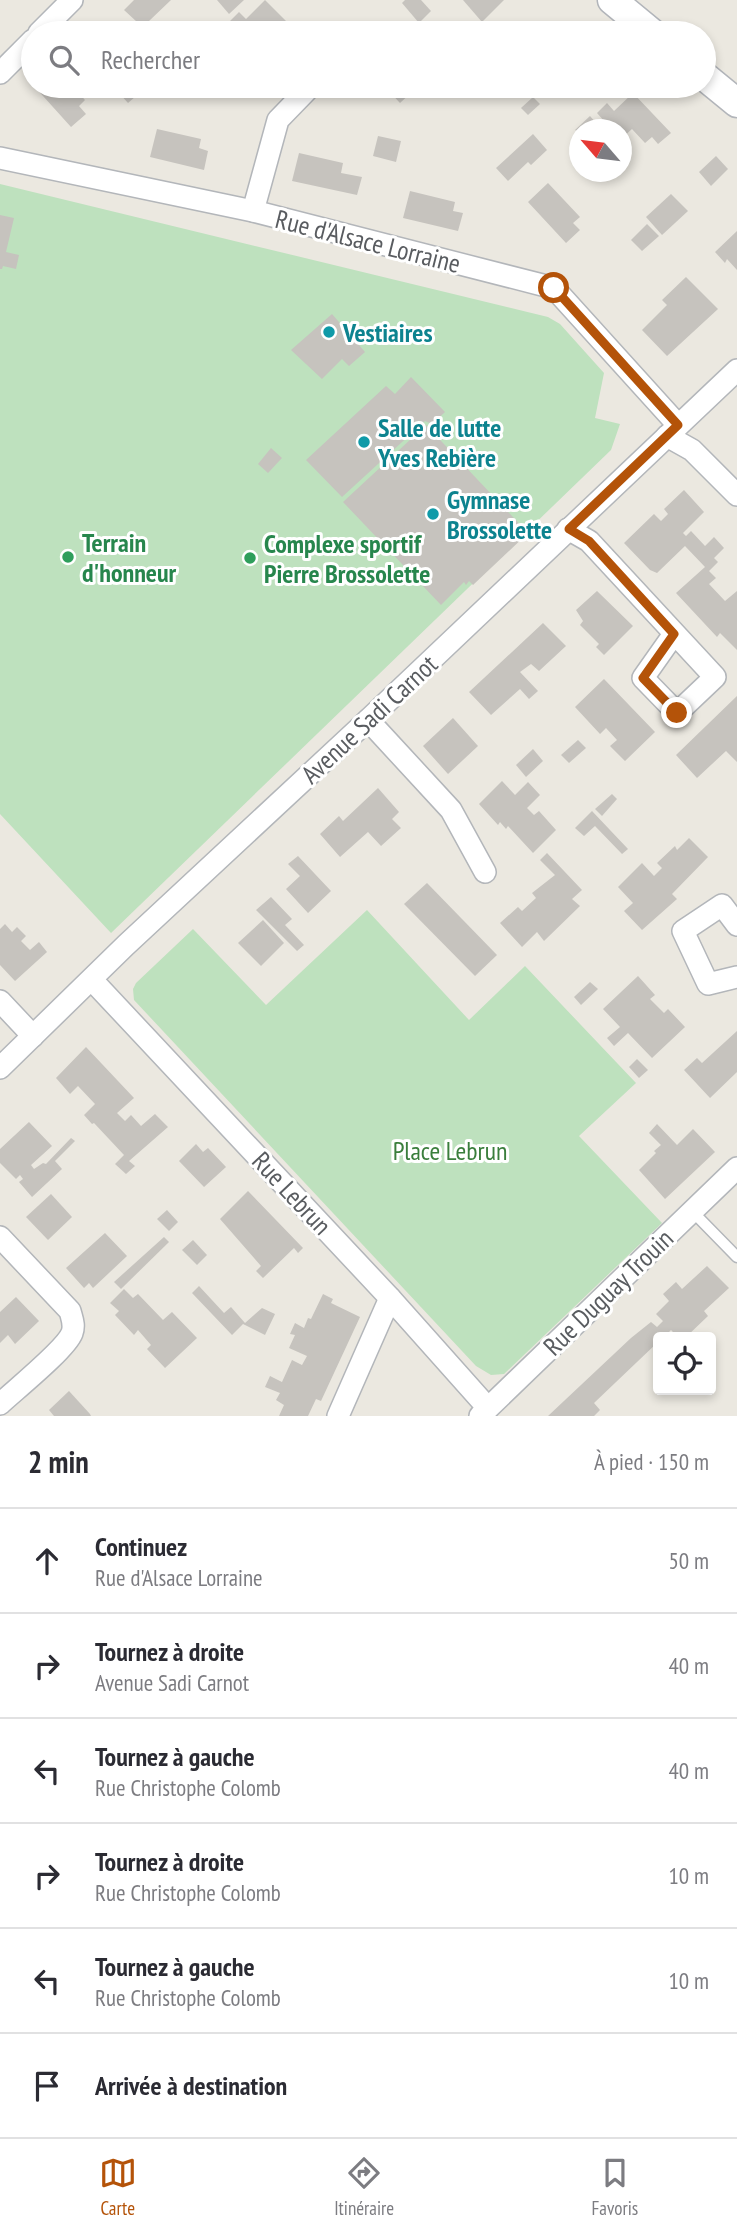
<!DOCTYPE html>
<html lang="fr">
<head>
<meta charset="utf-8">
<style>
	:root { --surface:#fff; --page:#f2f2f3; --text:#2b2b33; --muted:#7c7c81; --line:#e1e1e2; --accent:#b45309 }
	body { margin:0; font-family:"PT Sans Narrow",sans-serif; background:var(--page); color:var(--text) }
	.controls { position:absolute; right:21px; bottom:21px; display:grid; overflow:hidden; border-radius:7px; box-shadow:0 4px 10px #0003 }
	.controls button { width:63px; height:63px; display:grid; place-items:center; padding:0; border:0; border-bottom:2px solid var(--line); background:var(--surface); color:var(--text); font:35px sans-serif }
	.compass { position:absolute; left:569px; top:119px; width:63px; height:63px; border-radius:50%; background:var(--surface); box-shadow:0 4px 10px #0003; rotate:298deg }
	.stop { position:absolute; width:21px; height:21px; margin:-16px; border:5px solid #b45309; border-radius:50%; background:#fff }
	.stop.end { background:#b45309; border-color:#fff; box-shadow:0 2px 7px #0008 }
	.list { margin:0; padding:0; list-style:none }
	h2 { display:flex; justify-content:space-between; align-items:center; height:91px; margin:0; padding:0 28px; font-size:30px }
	h2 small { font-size:23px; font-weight:400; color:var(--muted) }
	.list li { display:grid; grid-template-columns:46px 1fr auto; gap:21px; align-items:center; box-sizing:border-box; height:105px; padding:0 28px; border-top:2px solid var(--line) }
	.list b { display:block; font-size:26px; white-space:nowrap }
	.list p { margin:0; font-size:23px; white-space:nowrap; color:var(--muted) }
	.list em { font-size:23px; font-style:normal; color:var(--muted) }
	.icon { flex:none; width:38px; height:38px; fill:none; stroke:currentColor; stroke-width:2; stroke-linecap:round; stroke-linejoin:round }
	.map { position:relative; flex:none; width:737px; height:1416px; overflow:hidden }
	.search { position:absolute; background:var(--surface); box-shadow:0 4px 10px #0003; left:21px; right:21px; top:21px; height:77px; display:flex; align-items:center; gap:18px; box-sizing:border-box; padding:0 24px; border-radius:38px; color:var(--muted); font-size:26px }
	.sheet { height:721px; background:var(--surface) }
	nav { display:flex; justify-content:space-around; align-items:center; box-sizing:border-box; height:98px; border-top:2px solid var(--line); background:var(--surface); font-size:19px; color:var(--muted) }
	nav a { display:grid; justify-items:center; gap:4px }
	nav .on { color:var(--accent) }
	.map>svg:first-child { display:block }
	.green { fill:#bee1be }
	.building { fill:#c6c3be }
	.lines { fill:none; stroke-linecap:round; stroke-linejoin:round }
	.service-casing { stroke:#b3b6ba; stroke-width:13 }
	.minor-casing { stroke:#b3b6ba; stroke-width:24 }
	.secondary-casing { stroke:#b2b5ba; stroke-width:31 }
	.service { stroke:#fff; stroke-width:10 }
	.minor { stroke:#fff; stroke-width:21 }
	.secondary { stroke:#fff; stroke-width:28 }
	.route { stroke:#b45309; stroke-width:9 }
	.culture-dot { fill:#0f9aa8; stroke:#fff; stroke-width:2.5 }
	.leisure-dot { fill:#2e9e5b; stroke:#fff; stroke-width:2.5 }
	.labels { text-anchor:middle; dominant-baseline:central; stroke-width:6; stroke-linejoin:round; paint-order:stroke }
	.street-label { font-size:26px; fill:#595c60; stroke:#fff }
	.culture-label { font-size:26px; font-weight:bold; fill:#0d838f; stroke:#fff; text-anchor:start }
	.leisure-label { font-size:26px; font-weight:bold; fill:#27864d; stroke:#fff; text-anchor:start }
	.park-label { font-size:26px; fill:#3a7e3c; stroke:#fff }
</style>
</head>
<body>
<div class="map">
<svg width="737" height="1416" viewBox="0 0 737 1416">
	<rect width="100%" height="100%" fill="#ebe8e0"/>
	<g class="green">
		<polygon points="0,184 548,317 560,324 604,373 595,418 620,424 611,450 111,933 0,814"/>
		<polygon points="367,910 469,1020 525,966 636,1083 579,1136 662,1223 504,1374 491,1375 476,1366 134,1000 133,989 136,983 193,929 266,1005"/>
	</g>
	<g class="building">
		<polygon points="134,0 171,0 149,21 155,27 149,33 124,10"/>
		<polygon points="217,0 244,0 229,14"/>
		<polygon points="265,0 298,33 258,33 255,30 252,33 231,33 224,27 239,12 246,19"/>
		<polygon points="405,0 421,0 431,11 419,23 402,3"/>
		<polygon points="463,0 504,0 482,22"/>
		<polygon points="34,86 72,86 85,100 79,106 86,114 71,127"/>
		<polygon points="128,86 139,86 143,90 128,103 119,93"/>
		<polygon points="384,86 408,86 413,91 400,103"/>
		<polygon points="633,93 671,133 658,144 652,137 645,143 632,129 622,138 622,130 612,130 597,113 607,103 614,111"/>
		<polygon points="533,97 540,104 528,115 521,108"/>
		<polygon points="590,116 596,123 589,130 580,130 580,133 575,130"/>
		<polygon points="157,129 201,139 199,148 208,151 204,170 150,157"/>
		<polygon points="533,134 547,150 531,165 528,162 508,181 496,168"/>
		<polygon points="378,136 401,141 396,162 373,156"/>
		<polygon points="299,153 343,163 341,173 362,177 357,195 292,181"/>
		<polygon points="716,156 728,169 711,186 699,172"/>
		<polygon points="548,183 580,217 573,223 580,230 566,243 528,202"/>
		<polygon points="410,191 455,202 453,211 463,213 458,231 403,218"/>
		<polygon points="671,194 688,211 662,235 646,217"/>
		<polygon points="0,215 14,218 6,252 19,255 16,269 3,266 2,269 0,269"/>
		<polygon points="647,224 659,236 642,251 631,240"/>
		<polygon points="737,231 737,270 727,259 725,263 715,252"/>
		<polygon points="686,277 718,309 667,356 642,330 667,305 662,300"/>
		<polygon points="332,314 365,352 349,366 342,359 322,379 291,350"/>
		<polygon points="411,377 445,412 432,424 425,421 342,497 306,460 386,386 395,394"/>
		<polygon points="426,425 528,533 473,585 469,581 466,585 464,582 441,605 343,502"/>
		<polygon points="271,448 282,458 268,473 258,464"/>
		<polygon points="684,490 704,512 683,533 686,536 691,531 705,546 714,537 724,548 714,558 718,562 709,571 716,578 709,584 725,601 737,591 737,650 720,633 717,637 676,593 705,567 685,546 657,573 650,570 624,543 654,514 661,521 668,514 664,509"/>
		<polygon points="597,591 633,626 604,655 596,647 599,644 580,625 583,621 576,610"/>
		<polygon points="543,623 566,646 539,671 531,664 520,672 538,691 529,699 520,689 491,715 469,692"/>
		<polygon points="604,679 655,732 625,761 610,746 617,740 606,728 600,734 575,707"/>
		<polygon points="737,696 737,762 726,751 697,778 676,755"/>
		<polygon points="453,718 478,746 448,774 423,746"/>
		<polygon points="578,740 586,748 569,763 561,755"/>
		<polygon points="533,749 543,761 526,777 516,765"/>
		<polygon points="502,781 515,795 528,782 540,795 527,808 534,815 539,811 556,830 533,853 508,826 506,829 500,822 498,825 479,804"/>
		<polygon points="378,788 399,812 392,819 401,828 381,846 368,832 340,857 320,834 339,816 343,821"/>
		<polygon points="612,794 617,799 602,816 595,809"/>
		<polygon points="592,811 628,849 622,854 595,826 584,836 575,828"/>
		<polygon points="689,838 708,857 672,894 677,899 642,930 624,911 633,903 618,887 642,863 654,876 662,868 657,863 675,846 677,850"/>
		<polygon points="547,853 582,890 572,899 580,906 544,941 537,932 522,947 500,923 518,907 522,911 536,898 532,893 555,875 540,860"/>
		<polygon points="298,856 331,891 308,913 286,889 300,876 288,864"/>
		<polygon points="427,883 497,955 475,976 404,904"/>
		<polygon points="271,897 292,919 285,925 304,945 297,951 256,910"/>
		<polygon points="263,920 284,943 261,966 238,943"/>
		<polygon points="5,924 12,932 17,927 26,936 21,941 30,950 39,942 47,952 15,981 0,965 0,929"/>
		<polygon points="638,976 655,995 650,999 664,1013 668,1009 685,1027 652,1058 628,1033 614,1046 607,1038 620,1027 603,1009"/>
		<polygon points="590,982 598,989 581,1005 574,997"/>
		<polygon points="737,1031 737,1072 710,1098 684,1070 697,1058 702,1063"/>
		<polygon points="86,1047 134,1098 117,1113 125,1121 131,1115 141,1126 155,1114 168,1127 129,1161 135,1166 126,1174 115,1164 124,1155 94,1123 92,1124 84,1115 95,1104 78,1086 70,1094 56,1078"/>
		<polygon points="637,1059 648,1070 639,1078 629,1067"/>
		<polygon points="29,1122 52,1146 31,1165 34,1169 43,1163 46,1164 71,1138 75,1141 55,1161 62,1169 32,1197 19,1182 23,1179 20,1175 16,1179 0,1163 0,1149"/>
		<polygon points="657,1124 677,1145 693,1129 715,1152 665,1199 639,1170 656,1153 654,1151 661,1145 649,1133"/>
		<polygon points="196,1144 203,1152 208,1148 226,1167 204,1187 179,1161"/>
		<polygon points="248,1191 303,1248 298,1253 294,1248 263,1278 256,1271 261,1266 220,1219"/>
		<polygon points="51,1194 72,1217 48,1240 26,1217"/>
		<polygon points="167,1210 178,1222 169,1231 157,1219"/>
		<polygon points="105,1233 127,1256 93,1288 89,1283 84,1288 66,1268"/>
		<polygon points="164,1237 169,1242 121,1289 114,1282"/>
		<polygon points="193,1240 207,1255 197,1265 182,1250"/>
		<polygon points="707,1266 729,1288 704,1311 708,1316 686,1337 678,1337 671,1330 664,1337 658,1337 658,1342 594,1403 600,1410 594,1416 548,1416 631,1338 651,1322 657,1327 663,1321 656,1314 669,1301 663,1294 676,1282 682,1289"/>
		<polygon points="199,1286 224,1313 231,1307 245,1323 262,1308 275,1314 265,1335 243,1324 232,1335 192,1293"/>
		<polygon points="124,1289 133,1298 138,1294 163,1320 172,1312 197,1338 165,1368 147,1349 151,1345 138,1330 134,1335 115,1315 119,1311 110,1303"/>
		<polygon points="323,1294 333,1299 331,1303 360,1317 321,1401 316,1399 308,1416 279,1416 284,1405 276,1400 280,1393 265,1387 270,1376 282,1382 292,1360 302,1365 307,1356 289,1348 295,1335 290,1334 295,1323 304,1328 308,1318 311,1319"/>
		<polygon points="16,1297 39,1321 15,1344 8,1335 0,1343 0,1312"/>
		<polygon points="69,1391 90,1414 91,1416 54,1416 49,1410"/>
	</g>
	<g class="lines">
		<g class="service-casing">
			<polyline id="service" points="692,1211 737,1257"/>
		</g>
		<g class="minor-casing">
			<g id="minor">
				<polyline points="39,33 72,0"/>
				<polyline points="0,73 33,40"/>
				<polyline points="0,158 253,211 554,288 678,425"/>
				<polyline points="253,211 278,120 311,86"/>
				<polyline points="667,436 692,450 737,495"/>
				<polyline points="568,529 589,541 715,677 677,713 643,678 674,634"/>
				<polyline points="368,720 451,810 485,872"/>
				<polyline points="737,925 722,905 683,931 708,984 737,977"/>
				<polyline points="92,980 390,1298 488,1408"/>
				<polyline points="0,1001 33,1036"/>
				<polyline points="0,1068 126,945 368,720 737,370"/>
				<path d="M0,1237L70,1311C72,1319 75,1325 72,1333C66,1349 15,1390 0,1404"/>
				<polyline points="338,1416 390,1298"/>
				<polyline points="480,1416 737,1168"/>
			</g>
		</g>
		<g class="secondary-casing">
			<g id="secondary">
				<polyline points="612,0 652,33"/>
				<polyline points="704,76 737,103"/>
			</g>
		</g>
		<use href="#service" class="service"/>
		<use href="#minor" class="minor"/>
		<use href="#secondary" class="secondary"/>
	</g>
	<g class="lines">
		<polyline class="route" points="554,288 678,425 569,529 589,541 674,634 643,678 677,713"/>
	</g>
	<g class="culture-dot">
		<circle cx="329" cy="332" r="7"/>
		<circle cx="364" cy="442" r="7"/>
		<circle cx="433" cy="514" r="7"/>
	</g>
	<g class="leisure-dot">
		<circle cx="68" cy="557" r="7"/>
		<circle cx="250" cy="558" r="7"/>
	</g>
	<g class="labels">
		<g class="street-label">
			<text transform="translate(368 241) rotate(14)">Rue d'Alsace Lorraine</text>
			<text transform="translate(369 719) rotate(-43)">Avenue Sadi Carnot</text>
			<text transform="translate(292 1193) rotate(47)">Rue Lebrun</text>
			<text transform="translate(608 1292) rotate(-44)">Rue Duguay Trouin</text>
		</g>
		<g class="culture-label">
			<text x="343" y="332">Vestiaires</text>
			<text x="378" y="427">Salle de lutte<tspan x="378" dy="30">Yves Rebière</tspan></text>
			<text x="447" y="499">Gymnase<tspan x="447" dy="30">Brossolette</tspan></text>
		</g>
		<g class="leisure-label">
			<text x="82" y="542">Terrain<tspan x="82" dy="30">d'honneur</tspan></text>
			<text x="264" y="543">Complexe sportif<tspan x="264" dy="30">Pierre Brossolette</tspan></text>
		</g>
		<g class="park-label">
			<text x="450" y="1150">Place Lebrun</text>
		</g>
	</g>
</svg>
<div class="controls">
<button><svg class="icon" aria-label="locate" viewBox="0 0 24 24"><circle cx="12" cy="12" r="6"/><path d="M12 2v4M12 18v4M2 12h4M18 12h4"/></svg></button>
</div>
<svg class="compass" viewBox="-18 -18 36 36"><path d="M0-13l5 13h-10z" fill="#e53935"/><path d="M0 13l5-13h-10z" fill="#7c7c81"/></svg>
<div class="stop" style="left:554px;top:288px"></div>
<div class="stop end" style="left:677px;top:713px"></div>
<div class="search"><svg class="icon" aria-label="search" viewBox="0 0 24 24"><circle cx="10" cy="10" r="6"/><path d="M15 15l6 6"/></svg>Rechercher</div>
</div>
<section class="sheet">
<h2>2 min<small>À pied · 150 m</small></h2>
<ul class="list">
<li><svg class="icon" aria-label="ahead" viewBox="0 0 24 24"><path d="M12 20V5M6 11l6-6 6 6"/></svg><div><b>Continuez</b><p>Rue d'Alsace Lorraine</p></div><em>50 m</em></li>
<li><svg class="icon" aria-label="right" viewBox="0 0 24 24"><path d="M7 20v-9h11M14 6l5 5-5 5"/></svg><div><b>Tournez à droite</b><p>Avenue Sadi Carnot</p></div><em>40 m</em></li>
<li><svg class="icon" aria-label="left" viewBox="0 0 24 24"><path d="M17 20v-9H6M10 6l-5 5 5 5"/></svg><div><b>Tournez à gauche</b><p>Rue Christophe Colomb</p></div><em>40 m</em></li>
<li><svg class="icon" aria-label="right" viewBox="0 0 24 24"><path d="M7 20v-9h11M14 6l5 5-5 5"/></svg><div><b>Tournez à droite</b><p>Rue Christophe Colomb</p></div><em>10 m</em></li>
<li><svg class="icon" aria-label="left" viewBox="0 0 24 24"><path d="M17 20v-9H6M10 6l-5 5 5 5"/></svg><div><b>Tournez à gauche</b><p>Rue Christophe Colomb</p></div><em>10 m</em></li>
<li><svg class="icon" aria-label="arrive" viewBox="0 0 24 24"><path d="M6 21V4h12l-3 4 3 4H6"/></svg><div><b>Arrivée à destination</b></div></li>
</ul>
</section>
<nav>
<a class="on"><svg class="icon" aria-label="map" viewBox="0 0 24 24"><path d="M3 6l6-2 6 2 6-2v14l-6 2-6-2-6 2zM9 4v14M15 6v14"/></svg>Carte</a>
<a><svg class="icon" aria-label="directions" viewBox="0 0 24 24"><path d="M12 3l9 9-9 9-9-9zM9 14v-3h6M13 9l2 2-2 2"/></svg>Itinéraire</a>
<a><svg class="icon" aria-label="saved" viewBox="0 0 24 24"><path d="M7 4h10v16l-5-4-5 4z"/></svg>Favoris</a>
</nav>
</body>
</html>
